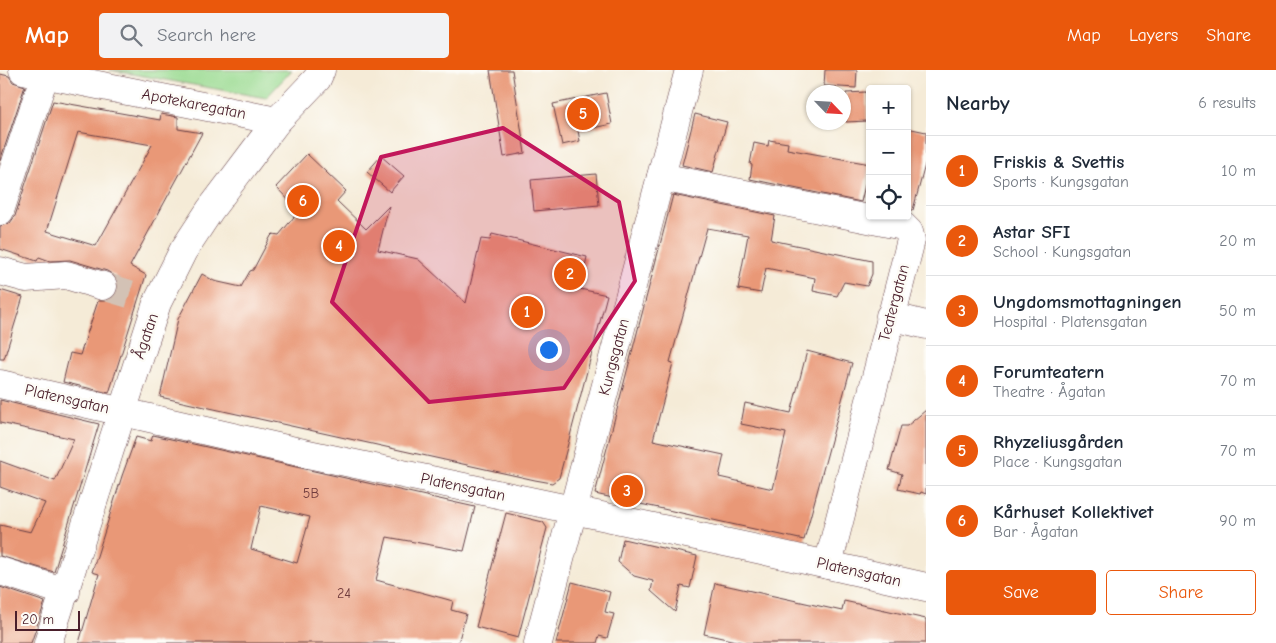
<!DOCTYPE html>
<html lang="en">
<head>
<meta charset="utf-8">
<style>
	:root { --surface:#fff; --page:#f2f2f3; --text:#1f2937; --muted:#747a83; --line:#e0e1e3; --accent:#ea580c }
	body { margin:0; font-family:"Comic Neue",sans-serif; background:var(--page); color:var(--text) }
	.controls { position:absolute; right:15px; top:15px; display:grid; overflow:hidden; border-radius:5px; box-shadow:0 1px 4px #0004 }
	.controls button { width:45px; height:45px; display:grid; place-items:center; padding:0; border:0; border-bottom:1px solid var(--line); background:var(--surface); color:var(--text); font:25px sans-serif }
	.compass { position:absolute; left:806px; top:15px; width:45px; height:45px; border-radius:50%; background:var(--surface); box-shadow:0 1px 4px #0004; rotate:115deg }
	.scale { position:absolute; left:15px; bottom:12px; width:65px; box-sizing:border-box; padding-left:5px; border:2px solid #4a1f2b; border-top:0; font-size:14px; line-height:18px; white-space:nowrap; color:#4a1f2b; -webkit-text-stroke:4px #fdfcf7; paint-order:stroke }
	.you { position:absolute; left:548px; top:279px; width:18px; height:18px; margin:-12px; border:4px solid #fff; border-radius:50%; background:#1a73e8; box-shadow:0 0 0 8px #1a73e833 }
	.badge { display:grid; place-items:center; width:32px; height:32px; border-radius:50%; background:var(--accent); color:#fff; font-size:16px; font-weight:700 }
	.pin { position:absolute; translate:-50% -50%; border:2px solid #fff; box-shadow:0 1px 5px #0006 }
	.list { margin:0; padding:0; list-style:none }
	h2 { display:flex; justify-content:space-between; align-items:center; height:65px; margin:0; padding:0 20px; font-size:21px }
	h2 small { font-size:16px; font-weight:400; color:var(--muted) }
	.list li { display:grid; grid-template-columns:32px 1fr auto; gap:15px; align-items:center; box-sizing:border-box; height:70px; padding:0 20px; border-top:1px solid var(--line) }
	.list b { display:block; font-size:19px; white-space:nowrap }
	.list p { margin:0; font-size:16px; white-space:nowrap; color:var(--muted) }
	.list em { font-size:16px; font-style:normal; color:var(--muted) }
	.actions { display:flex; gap:10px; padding:15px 20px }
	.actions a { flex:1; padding:11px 0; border:1px solid var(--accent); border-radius:5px; text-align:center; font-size:18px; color:var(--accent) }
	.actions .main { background:var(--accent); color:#fff }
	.icon { flex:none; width:28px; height:28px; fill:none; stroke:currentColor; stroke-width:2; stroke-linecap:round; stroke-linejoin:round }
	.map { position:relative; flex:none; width:926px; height:573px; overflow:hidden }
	header { display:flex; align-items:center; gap:30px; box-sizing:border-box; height:70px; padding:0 25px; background:var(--accent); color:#fff }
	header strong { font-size:24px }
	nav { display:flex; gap:28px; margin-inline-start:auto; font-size:18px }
	.search { width:350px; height:45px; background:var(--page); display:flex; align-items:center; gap:12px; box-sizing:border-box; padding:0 18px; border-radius:5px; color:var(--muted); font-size:19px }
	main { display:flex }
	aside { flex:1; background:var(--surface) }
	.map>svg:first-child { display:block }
	.green { fill:#99da90; stroke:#727c5e }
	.building { fill:#e99877; fill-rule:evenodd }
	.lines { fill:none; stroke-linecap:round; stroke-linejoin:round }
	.minor-tunnel { stroke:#d3c2b5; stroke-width:28; stroke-dasharray:28 14; stroke-linecap:butt }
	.minor-casing { stroke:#643e45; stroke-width:29 }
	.minor { stroke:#fff; stroke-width:28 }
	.marked { fill:#c2185b; fill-opacity:0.2; stroke:#c2185b; stroke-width:4; stroke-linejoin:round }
	.labels { text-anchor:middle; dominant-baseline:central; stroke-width:5; stroke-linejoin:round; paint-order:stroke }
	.number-label { font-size:14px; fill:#723d3e }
	.street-label { font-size:16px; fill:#4a1f2b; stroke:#fdfcf7 }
</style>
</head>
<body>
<header>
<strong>Map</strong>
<div class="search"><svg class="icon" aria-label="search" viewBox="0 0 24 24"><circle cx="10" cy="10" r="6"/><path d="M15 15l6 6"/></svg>Search here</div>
<nav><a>Map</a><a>Layers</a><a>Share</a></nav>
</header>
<main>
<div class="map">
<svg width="926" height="573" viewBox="0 0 926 573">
	<rect width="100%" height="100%" fill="#fdfcf7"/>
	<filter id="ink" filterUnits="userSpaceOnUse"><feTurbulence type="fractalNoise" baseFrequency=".02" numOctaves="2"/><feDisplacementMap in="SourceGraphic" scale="10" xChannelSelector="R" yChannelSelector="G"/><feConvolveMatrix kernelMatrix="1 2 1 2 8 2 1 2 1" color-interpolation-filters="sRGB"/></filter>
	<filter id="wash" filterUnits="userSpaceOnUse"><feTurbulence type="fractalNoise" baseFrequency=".0096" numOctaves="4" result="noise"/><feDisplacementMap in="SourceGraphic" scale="20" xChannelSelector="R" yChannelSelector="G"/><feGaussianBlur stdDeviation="1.12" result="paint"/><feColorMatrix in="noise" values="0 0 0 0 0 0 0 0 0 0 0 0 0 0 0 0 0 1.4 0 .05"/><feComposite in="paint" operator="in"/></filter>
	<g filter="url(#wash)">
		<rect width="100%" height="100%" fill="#f5ebd7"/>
		<polygon class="green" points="110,0 292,0 266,28"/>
		<g id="blocks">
			<g class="building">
				<polygon points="490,0 512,0 525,83 504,87"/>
				<polygon points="825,0 857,0 856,18 824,16"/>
				<polygon points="0,4 9,6 13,12 25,16 0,91"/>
				<polygon points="866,22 867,51 846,52 846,23"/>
				<polygon points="606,23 612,54 578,61 580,71 562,75 553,34"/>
				<path d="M53,31L160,50L161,44L178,47V59L202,63L130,196L146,205L109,323L63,312L70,283L80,285L98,231H107L113,228L118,221V213L115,206L107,201L70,190L50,191L39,187L37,191L0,179V156L10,153L15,146ZM78,62L152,75L96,176L47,161Z"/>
				<polygon points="695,44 727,52 713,102 682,95"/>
				<polygon points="907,58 926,62 926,91 913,140 907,140"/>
				<polygon points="769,70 788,73 787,79 870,94 861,132 750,109 752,95 750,94 754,73 768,76"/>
				<polygon points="307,84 346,121 337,131 366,159 389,136 378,180 418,189 466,233 481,169 490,170 492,164 587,187 580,219 607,225 559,408 552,413 535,410 160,327 178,249 202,204 214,211 241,217 250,201 253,200 271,166 273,164 279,165 299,141 276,117"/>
				<polygon points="381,86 404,106 390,122 367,102"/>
				<polygon points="596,104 599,135 534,141 531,110"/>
				<polygon points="673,125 775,146 771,170 872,191 872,204 867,216 844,212 837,226 813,221 815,208 766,198 761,223 738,219 748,165 707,158 670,292 673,293 653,370 724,385 719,407 773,419 786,363 741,354 745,333 791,343 807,281 852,293 804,470 595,424"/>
				<polygon points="0,220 23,227 4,289 0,289"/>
				<polygon points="0,330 99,354 54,502 0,486 0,455 31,462 45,433 0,417 0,391 55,411 74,369 0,353"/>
				<polygon points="926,340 926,424 921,422 920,424 898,419 902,404 889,400 901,356 907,356"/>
				<path d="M153,365L475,437L464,481L387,467L376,510L453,531L451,540L466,544L458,573H79L99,504L92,502L122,406L136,367L151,371ZM261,436L310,447L297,493L251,479Z"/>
				<polygon points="506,443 543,452 547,458 518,568 476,557"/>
				<polygon points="623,469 697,486 690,518 681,516 675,542 651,521 653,511 634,506 618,492"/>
				<polygon points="572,512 610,522 605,542 614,544 607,568 599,566 597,573 556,573"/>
				<polygon points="715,513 842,541 844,531 926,549 926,573 745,573 704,564"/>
				<polygon points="0,517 45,532 31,573 0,573"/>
			</g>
		</g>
	</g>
	<g filter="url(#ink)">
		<use href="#blocks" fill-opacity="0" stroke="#643e45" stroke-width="1"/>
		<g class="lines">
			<polyline class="minor-tunnel" points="103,216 139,227"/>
			<g class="minor-casing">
				<g id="minor">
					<polyline points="23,0 277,51"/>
					<polyline points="661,107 903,156 909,162 911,170 828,495"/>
					<polyline points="0,141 45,4"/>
					<polyline points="0,201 26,208 66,205 103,216"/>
					<polyline points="890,246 926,255"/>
					<polyline points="0,314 308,384 748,477 926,517"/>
					<polyline points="0,501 66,522"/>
					<polyline points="48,573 157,233 183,181 210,140 277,51 317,9 321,0"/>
					<polyline points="538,573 689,0"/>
				</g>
			</g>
			<use href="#minor" class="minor"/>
		</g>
	</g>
	<path class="marked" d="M503,58L619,132L635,211L564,318L429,332L332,232L381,87Z"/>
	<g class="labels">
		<g class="number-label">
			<text x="311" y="423">5B</text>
			<text x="344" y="523">24</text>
		</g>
		<g class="street-label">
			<text transform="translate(194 34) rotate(11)">Apotekaregatan</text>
			<text transform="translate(894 233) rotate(-75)">Teatergatan</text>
			<text transform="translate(146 266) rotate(-71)">Ågatan</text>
			<text transform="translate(614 287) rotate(-75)">Kungsgatan</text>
			<text transform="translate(67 329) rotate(13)">Platensgatan</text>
			<text transform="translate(463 417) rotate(12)">Platensgatan</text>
			<text transform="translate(859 502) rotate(13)">Platensgatan</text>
		</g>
	</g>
</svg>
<div class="controls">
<button>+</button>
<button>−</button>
<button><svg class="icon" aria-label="locate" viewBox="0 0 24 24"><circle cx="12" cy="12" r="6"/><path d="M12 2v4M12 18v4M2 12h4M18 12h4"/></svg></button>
</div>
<svg class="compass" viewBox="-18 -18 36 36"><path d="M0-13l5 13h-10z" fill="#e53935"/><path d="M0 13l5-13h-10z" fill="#747a83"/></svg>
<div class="scale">20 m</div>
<div class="you"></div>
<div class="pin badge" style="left:527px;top:242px">1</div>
<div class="pin badge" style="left:570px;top:204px">2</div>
<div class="pin badge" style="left:627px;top:421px">3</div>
<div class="pin badge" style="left:339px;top:176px">4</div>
<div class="pin badge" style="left:583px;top:44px">5</div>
<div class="pin badge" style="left:303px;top:131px">6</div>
</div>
<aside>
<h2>Nearby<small>6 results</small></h2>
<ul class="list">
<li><span class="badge">1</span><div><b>Friskis &amp; Svettis</b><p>Sports · Kungsgatan</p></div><em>10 m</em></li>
<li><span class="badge">2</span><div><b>Astar SFI</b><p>School · Kungsgatan</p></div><em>20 m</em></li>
<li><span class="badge">3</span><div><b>Ungdomsmottagningen</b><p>Hospital · Platensgatan</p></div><em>50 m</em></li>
<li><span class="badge">4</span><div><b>Forumteatern</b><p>Theatre · Ågatan</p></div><em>70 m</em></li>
<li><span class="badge">5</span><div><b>Rhyzeliusgården</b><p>Place · Kungsgatan</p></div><em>70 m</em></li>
<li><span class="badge">6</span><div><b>Kårhuset Kollektivet</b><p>Bar · Ågatan</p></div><em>90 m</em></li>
</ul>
<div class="actions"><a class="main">Save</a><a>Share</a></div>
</aside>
</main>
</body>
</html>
